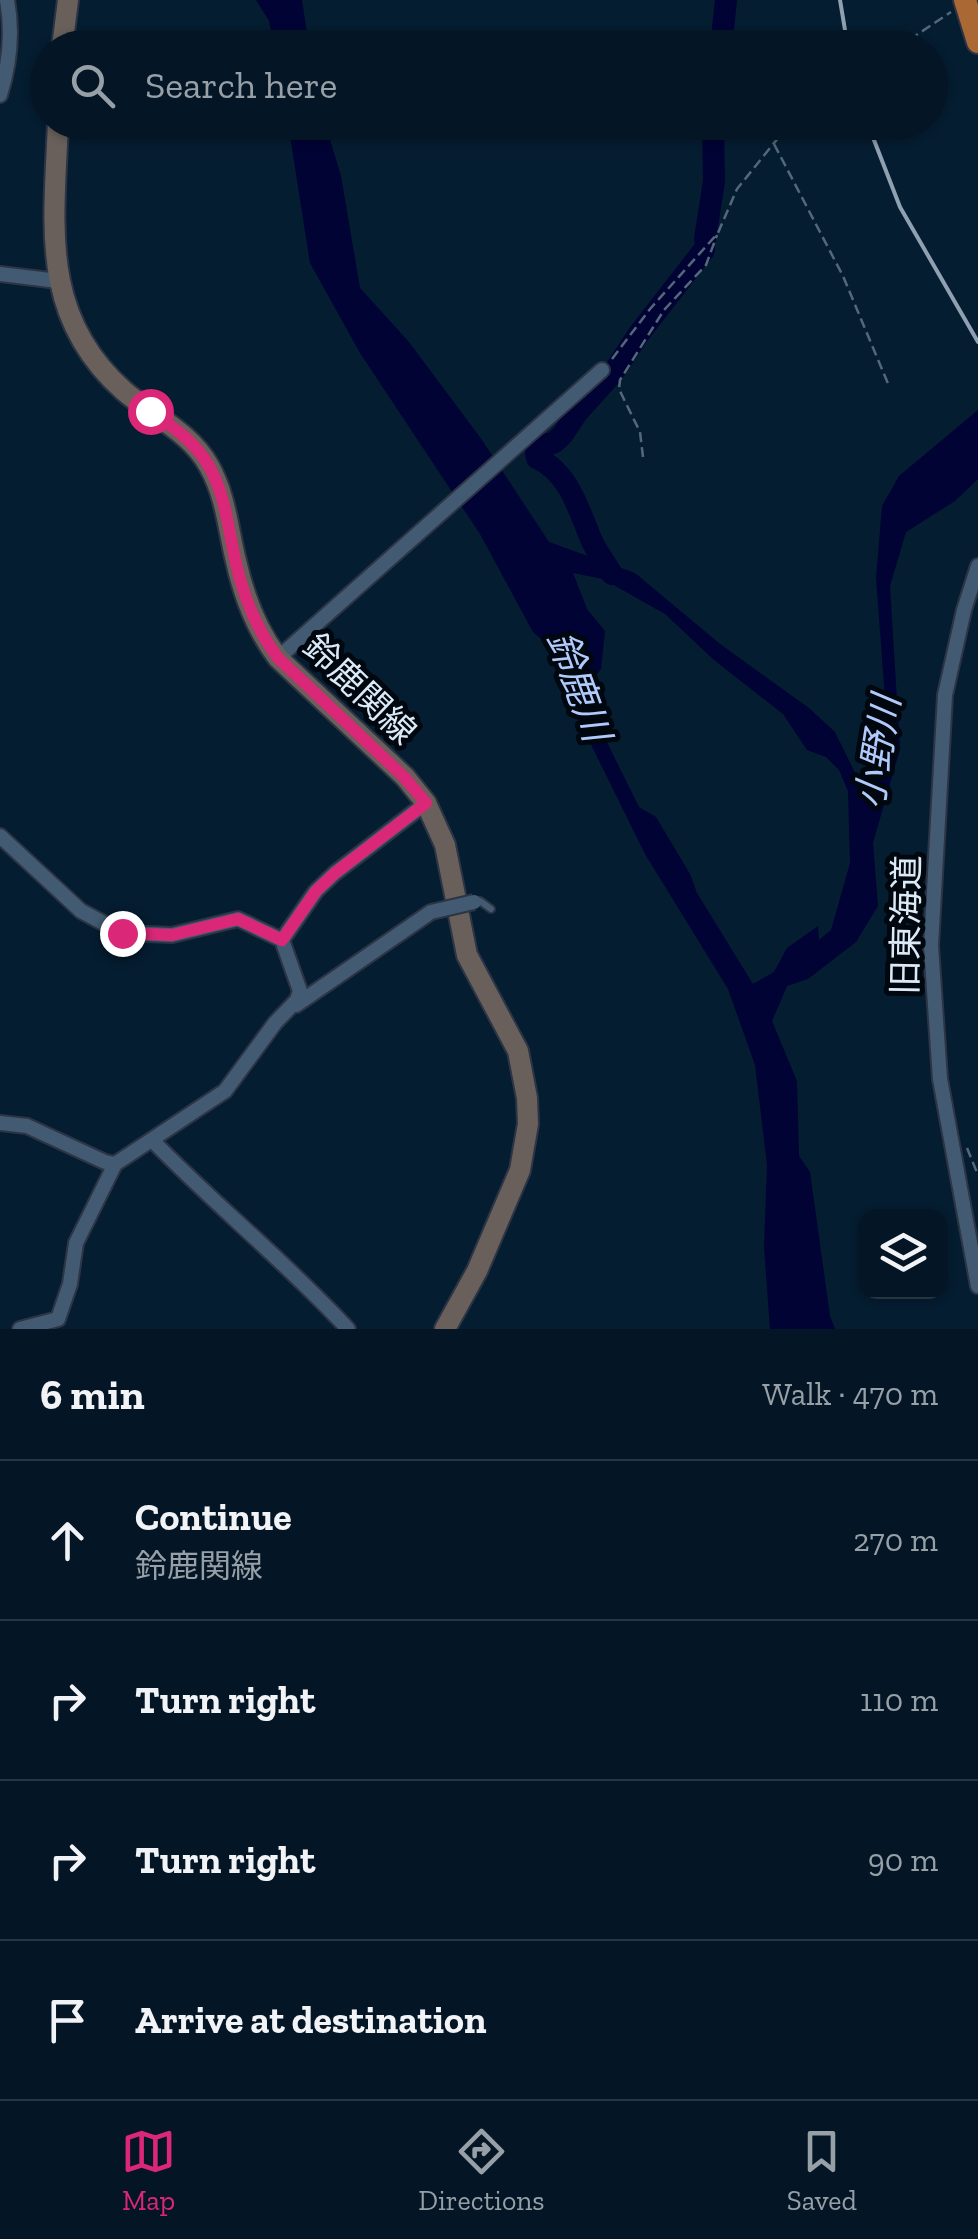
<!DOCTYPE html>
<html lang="en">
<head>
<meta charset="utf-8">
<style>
	:root { --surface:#041625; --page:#0d1f2d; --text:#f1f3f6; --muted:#979fa7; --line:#253542; --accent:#db2777 }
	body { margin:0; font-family:"Zilla Slab","Noto Sans JP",serif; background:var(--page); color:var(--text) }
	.controls { position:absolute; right:30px; bottom:30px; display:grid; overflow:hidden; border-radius:20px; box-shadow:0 2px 8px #0004 }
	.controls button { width:90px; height:90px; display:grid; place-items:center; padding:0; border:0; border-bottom:2px solid var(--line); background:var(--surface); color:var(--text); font:50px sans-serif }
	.stop { position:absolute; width:30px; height:30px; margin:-22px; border:8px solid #db2777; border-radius:50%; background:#fff }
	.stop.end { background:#db2777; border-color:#fff; box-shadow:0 2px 10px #0008 }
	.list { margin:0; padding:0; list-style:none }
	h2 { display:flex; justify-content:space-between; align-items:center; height:130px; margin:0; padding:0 40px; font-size:42px }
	h2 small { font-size:32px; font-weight:400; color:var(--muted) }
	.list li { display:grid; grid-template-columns:65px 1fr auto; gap:30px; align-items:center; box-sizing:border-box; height:160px; padding:0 40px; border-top:2px solid var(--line) }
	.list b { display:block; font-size:38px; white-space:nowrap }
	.list p { margin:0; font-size:32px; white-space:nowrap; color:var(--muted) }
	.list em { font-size:32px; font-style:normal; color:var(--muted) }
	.icon { flex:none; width:55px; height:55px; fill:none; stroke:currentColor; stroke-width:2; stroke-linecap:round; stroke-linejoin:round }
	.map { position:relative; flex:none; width:978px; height:1329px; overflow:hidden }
	.search { position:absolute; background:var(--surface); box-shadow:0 2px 8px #0004; left:30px; right:30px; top:30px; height:110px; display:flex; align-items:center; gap:25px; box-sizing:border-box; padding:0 35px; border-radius:55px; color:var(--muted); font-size:38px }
	.sheet { height:770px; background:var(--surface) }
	nav { display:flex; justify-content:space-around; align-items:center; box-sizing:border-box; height:140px; border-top:2px solid var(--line); background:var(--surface); font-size:28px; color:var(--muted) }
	nav a { display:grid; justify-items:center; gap:5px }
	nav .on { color:var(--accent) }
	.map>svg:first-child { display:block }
	.water { fill:#000334; fill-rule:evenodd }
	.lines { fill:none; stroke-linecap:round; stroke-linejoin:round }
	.river { stroke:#000334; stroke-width:22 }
	.service-casing { stroke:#2c3445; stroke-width:10 }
	.minor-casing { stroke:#2c3445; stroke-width:18 }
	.secondary-casing { stroke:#2c3445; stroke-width:24 }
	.trunk-casing { stroke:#2c3445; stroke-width:26 }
	.path { stroke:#54687a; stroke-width:2.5; stroke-dasharray:10 5; stroke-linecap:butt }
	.service { stroke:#425b72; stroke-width:6 }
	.minor { stroke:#425b72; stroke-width:14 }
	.secondary { stroke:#69605b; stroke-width:20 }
	.trunk { stroke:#aa6834; stroke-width:22 }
	.rail { stroke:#8fa0b0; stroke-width:4 }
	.minor-bridge-casing { stroke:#2c3445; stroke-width:18; stroke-linecap:butt }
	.minor-bridge { stroke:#425b72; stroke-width:14 }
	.route { stroke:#db2777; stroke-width:12 }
	.labels { text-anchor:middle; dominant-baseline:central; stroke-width:10; stroke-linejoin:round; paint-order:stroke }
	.street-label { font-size:35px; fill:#dceaf8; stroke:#01070f }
	.water-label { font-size:38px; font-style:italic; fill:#b1cafc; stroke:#01070f }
</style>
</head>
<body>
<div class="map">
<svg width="978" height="1329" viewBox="0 0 978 1329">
	<rect width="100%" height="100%" fill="#051d31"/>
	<g class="water">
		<polygon points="256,0 302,0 309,47 274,47 269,21"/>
		<path d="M288,123H325L341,176L360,288L409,342L482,440L549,542L635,573L720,644L809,708L835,732L864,791L885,698L876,578L882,506L899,476L978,410V479L955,501L906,532L890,586L900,749L873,843L878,906L856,942L808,979L787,986L772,1021L797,1081L799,1156L810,1172L830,1316L835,1329H770L764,1247L767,1165L755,1065L728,989L645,854L577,716L563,658L533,632L480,534L360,353L310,263ZM573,573L603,579L665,614L714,660L783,714L807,750L826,757L839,770L848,791L850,863L831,930L819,940L818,926L787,948L774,972L753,984L697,893L690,874L656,817L639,807L594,716L593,679L601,669L605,631L587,609Z"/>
	</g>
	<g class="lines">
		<g class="river">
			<polyline points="721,48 726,0"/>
			<polyline points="705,239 714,181 713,122"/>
			<path d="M612,574C605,562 596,551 591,539C578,508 569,473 537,458L536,453L540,447L555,442L563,434L577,413L613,373L638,335L704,250"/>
		</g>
		<g class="service-casing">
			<polyline id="service" points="475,902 480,901 491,909"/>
		</g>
		<g class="minor-casing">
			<g id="minor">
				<path d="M0,95C10,63 13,33 7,0"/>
				<polyline points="0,274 58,281"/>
				<polyline points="978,566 964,610 945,695 931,946 940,1079 978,1286"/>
				<polyline points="278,658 602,370"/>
				<polyline points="0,836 81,911 122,933 172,935 238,919 282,940 300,991 297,1000 275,1023 225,1091 115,1164 76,1243 70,1284 58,1319 20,1329"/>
				<polyline points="282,940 316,891 335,873 426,803"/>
				<polyline points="296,1005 431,912"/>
				<polyline points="0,1123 27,1126 105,1162 115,1164"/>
				<path d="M152,1140C215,1205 286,1262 348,1329"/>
			</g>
		</g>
		<g class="secondary-casing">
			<g id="secondary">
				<polyline points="62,48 68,0"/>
				<path d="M58,122C54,225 39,316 124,391C153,416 190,432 209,466C226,496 228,529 236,561C244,597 256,629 278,658L405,777L426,803L445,845L467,955L518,1051L527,1098L528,1124L520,1170L477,1271L445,1329"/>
			</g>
		</g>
		<g class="trunk-casing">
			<polyline id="trunk" points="965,0 978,42"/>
		</g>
		<g class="path">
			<polyline points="897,48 951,12"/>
			<polyline points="774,144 843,276 889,386"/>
			<polyline points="612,359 650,309 718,233 737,189 791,122"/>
			<polyline points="643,457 640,432 619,389 620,380 664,310 706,265 717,235"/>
			<polyline points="967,1148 978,1175"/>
		</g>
		<use href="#service" class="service"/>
		<use href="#minor" class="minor"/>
		<use href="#secondary" class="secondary"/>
		<use href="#trunk" class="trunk"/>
		<g class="rail">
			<polyline points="840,0 848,48"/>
			<polyline points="867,122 900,207 978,342"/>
		</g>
		<g class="minor-bridge-casing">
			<polyline id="minor-bridge" points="431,912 474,902"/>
		</g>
		<use href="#minor-bridge" class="minor-bridge"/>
	</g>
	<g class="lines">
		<path class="route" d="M122,933L172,935L238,919L282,940L316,891L335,873L426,803L404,777L278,658C256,629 243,596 235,559C228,527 225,492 207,463C193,440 171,426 150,411"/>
	</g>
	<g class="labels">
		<g class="street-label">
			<text transform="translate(360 689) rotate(44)">鈴鹿関線</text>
			<text transform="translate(906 925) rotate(-89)">旧東海道</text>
		</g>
		<g class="water-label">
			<text transform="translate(579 686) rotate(70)">鈴鹿川</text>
			<text transform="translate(878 752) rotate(-81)">小野川</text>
		</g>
	</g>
</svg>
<div class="controls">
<button><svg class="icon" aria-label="layers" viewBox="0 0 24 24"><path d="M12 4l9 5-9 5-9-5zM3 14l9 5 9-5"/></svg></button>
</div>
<div class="stop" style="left:150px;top:411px"></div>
<div class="stop end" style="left:122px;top:933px"></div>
<div class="search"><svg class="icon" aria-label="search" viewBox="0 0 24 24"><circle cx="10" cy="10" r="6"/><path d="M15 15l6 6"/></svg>Search here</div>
</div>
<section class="sheet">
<h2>6 min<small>Walk · 470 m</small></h2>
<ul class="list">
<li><svg class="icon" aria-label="ahead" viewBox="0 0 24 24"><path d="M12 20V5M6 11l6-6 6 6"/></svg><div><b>Continue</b><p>鈴鹿関線</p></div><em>270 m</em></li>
<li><svg class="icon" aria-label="right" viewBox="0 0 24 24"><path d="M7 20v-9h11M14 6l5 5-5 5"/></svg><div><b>Turn right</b></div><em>110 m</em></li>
<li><svg class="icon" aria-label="right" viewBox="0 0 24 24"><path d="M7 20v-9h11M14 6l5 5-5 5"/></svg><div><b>Turn right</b></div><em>90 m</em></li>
<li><svg class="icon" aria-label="arrive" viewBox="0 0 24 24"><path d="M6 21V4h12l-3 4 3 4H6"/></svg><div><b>Arrive at destination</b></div></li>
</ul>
</section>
<nav>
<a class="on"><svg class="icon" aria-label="map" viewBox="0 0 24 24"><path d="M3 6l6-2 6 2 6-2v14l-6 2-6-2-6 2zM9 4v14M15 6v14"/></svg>Map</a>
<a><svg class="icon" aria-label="directions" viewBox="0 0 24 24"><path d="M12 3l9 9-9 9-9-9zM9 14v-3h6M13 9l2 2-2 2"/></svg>Directions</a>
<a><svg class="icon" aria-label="saved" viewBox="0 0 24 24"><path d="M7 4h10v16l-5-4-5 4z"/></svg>Saved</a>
</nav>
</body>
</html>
